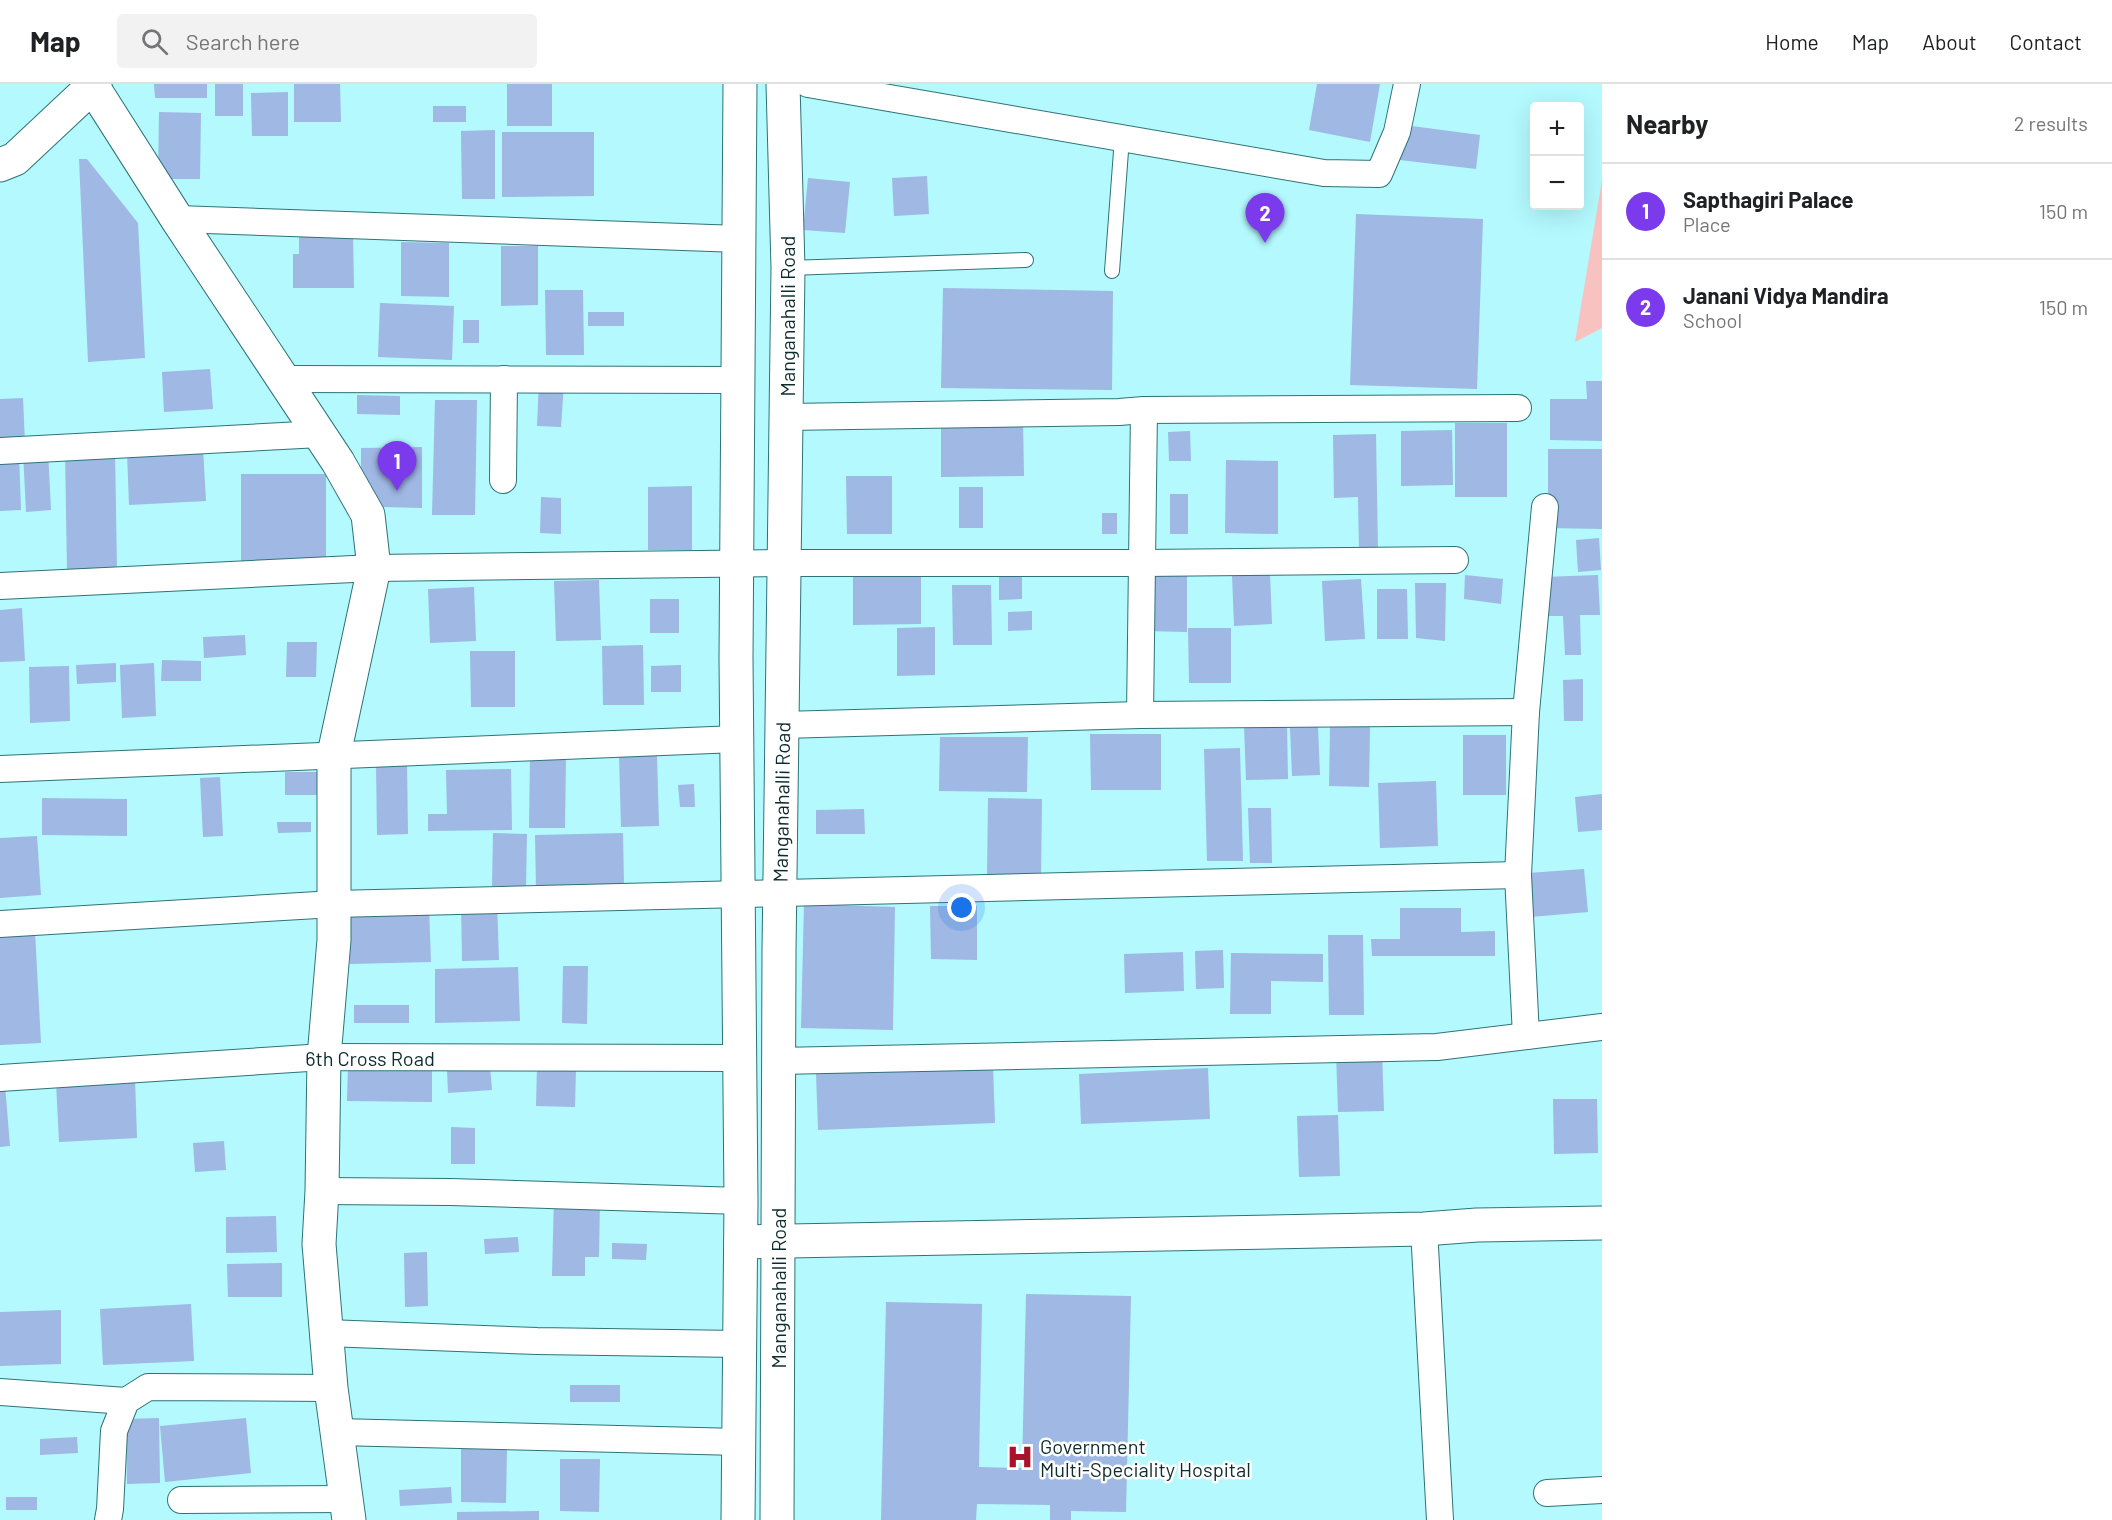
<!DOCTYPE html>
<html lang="en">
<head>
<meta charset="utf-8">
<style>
	:root { --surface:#fff; --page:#f2f2f2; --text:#202124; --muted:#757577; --line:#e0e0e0; --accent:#7c3aed }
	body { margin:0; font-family:Barlow,sans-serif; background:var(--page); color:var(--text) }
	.controls { position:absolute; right:18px; top:18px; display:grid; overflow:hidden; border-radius:6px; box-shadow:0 6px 24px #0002 }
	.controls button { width:54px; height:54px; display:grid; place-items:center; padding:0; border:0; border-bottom:2px solid var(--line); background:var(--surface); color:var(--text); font:30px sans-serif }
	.you { position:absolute; left:962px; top:824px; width:21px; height:21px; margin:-15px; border:4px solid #fff; border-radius:50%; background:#1a73e8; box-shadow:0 0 0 9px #1a73e833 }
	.badge { display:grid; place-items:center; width:39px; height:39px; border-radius:50%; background:var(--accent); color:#fff; font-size:20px; font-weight:700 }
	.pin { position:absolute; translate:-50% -50px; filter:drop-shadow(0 2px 3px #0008) }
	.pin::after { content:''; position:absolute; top:32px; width:21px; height:18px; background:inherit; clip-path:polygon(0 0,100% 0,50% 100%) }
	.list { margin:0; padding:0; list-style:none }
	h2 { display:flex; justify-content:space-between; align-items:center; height:78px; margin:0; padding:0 24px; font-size:26px }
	h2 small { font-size:20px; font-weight:400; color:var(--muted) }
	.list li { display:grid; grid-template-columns:39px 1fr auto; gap:18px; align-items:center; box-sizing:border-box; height:96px; padding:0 24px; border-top:2px solid var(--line) }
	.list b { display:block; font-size:22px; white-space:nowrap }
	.list p { margin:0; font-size:20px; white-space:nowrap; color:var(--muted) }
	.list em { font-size:20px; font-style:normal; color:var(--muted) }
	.icon { flex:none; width:33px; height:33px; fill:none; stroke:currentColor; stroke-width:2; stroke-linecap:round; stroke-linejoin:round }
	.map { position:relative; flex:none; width:1602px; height:1436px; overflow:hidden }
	header { display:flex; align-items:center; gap:36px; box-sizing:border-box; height:84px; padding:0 30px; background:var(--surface); border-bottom:2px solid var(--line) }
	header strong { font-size:28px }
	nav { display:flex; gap:33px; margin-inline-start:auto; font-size:21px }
	.search { width:420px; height:54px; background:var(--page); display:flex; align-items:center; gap:15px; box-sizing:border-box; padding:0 21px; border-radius:6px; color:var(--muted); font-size:22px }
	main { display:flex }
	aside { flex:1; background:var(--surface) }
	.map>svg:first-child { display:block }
	.green { fill:#f7c2c0 }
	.building { fill:#9fb8e4 }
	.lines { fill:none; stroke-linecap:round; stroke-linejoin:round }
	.service-casing { stroke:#2d7377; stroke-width:16 }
	.minor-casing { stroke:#2d7377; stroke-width:28 }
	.tertiary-casing { stroke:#2d7377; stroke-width:35 }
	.secondary-casing { stroke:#2d7377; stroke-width:35 }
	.service { stroke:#fff; stroke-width:14 }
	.minor { stroke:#fff; stroke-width:26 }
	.tertiary { stroke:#fff; stroke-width:33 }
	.secondary { stroke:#fff; stroke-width:33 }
	.labels { text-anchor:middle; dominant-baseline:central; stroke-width:5; stroke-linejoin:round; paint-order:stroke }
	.street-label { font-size:20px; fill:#0e2b2d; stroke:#fff }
	.poi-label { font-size:20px; fill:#0e2b2d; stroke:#fff; text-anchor:start }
</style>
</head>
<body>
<header>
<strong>Map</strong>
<div class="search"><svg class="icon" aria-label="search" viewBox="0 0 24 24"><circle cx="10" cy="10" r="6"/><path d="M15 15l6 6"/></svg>Search here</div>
<nav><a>Home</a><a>Map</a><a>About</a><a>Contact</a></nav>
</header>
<main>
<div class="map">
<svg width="1602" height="1436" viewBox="0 0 1602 1436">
	<rect width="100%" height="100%" fill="#b3f9fe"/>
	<polygon class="green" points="1602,96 1602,244 1575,258"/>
	<g class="building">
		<polygon points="154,0 207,0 207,14 155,14"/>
		<rect x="215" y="0" width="28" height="32"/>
		<polygon points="294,0 340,0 341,38 294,38"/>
		<rect x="507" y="0" width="45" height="42"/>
		<polygon points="1317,0 1380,0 1370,58 1309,46"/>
		<polygon points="288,8 288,52 252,52 251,9"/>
		<rect x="433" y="22" width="33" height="16"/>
		<polygon points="159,28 201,29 200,95 158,95"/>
		<polygon points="1404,41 1480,51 1476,85 1400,76"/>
		<polygon points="495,46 495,115 462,115 461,47"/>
		<polygon points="502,48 594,48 594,112 502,113"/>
		<polygon points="79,75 87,75 138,139 145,274 88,278"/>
		<polygon points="927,92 929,130 894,132 892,94"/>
		<polygon points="808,94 850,98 845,149 803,146"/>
		<polygon points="1356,130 1483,135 1477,305 1350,301"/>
		<polygon points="353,150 354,204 293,204 293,170 299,170 299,151"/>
		<polygon points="401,158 449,159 449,213 401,212"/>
		<polygon points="501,162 538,162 538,221 501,222"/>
		<polygon points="943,204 1113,207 1112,306 941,304"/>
		<polygon points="545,206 583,206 584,271 546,271"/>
		<polygon points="380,219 454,222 452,276 378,273"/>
		<rect x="588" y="228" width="36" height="14"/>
		<rect x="463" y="236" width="16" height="23"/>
		<polygon points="210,285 213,325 164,328 162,288"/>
		<polygon points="539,297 564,299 561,343 537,342"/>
		<polygon points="1586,297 1602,297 1602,357 1550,356 1550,315 1587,315"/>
		<polygon points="357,311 400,312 400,331 357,330"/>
		<polygon points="23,314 25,359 0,360 0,315"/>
		<polygon points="435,316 477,316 475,431 432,431"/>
		<polygon points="1023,337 1024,392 941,393 941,338"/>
		<rect x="1455" y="339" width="52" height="74"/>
		<polygon points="1452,346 1453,401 1401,402 1401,347"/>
		<polygon points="1190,347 1191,377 1169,377 1168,348"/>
		<polygon points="1376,350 1378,465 1359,465 1358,413 1334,414 1333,351"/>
		<polygon points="422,363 422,424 383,423 361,392 361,364"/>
		<polygon points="115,364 117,487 67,488 65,365"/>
		<polygon points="203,364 206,417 129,421 127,368"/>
		<polygon points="1548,365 1602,365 1602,445 1548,444"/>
		<polygon points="48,367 51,426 26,428 23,368"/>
		<polygon points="19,370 21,426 0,427 0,371"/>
		<polygon points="1226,376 1278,377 1278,450 1225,449"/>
		<polygon points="241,390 326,390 326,480 241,479"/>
		<polygon points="846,392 892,392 892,450 847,450"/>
		<polygon points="692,402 692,466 648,466 648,403"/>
		<rect x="959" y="403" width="24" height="41"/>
		<rect x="1170" y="410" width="18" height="40"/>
		<polygon points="541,413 561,414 561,450 540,449"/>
		<rect x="1102" y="429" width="15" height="21"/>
		<polygon points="1599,454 1601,486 1578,488 1576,456"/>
		<polygon points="921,484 921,540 853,541 853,485"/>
		<polygon points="1146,487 1187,487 1187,548 1146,547"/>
		<polygon points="1022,488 1022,515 999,516 999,489"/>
		<polygon points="1270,489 1272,540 1234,542 1232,490"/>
		<polygon points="1465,491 1503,495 1501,520 1464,515"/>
		<polygon points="1598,491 1600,531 1580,531 1581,571 1565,571 1563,532 1545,532 1543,493"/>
		<polygon points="1361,495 1365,555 1325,557 1322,497"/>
		<polygon points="599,496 601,556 556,557 554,497"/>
		<polygon points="1415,499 1446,499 1445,557 1416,554"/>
		<polygon points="952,501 991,501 992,561 953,561"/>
		<polygon points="474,503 476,557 430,559 428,505"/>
		<polygon points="1377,505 1407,505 1408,555 1377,555"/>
		<rect x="650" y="515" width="29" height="34"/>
		<polygon points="22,524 25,577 0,578 0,526"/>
		<polygon points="1032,527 1032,546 1008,547 1008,528"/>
		<polygon points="935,543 935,591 897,592 897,544"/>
		<polygon points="1188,544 1231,544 1231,599 1189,599"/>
		<polygon points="245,551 246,571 204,574 203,553"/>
		<polygon points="287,558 317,558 316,593 286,593"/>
		<polygon points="643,561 644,621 603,621 602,562"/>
		<polygon points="470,567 515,567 515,623 471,623"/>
		<polygon points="162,576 201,577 201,597 161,597"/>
		<polygon points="116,579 116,598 77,600 76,581"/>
		<polygon points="154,579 156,632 122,634 120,581"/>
		<polygon points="681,581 681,608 651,608 651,582"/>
		<polygon points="69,582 70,637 30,639 29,583"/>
		<polygon points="1583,595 1583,637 1564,637 1563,596"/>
		<polygon points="1287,640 1288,695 1246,696 1244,641"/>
		<polygon points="1318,643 1320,691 1292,692 1290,644"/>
		<polygon points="1330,643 1370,643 1369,703 1329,702"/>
		<polygon points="1090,650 1161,650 1161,706 1091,706"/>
		<rect x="1463" y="651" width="43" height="60"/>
		<polygon points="940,653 1028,653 1027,708 939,707"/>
		<polygon points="1240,664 1243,777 1207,777 1204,665"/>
		<polygon points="530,670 566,671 565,744 529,744"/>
		<polygon points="657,671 659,742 621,743 619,672"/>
		<polygon points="407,679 408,750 377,751 376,680"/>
		<polygon points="511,685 512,746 428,747 428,730 447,730 446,686"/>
		<polygon points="285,688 322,688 323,711 285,711"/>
		<polygon points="220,693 223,752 203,753 200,694"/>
		<polygon points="1436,697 1438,762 1380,764 1378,699"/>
		<polygon points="694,700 695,723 680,723 678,701"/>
		<polygon points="1602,710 1602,746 1578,748 1575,713"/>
		<polygon points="42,714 127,715 127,752 42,751"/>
		<polygon points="988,714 1042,715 1041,793 987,793"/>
		<polygon points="1248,724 1271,724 1272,779 1250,779"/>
		<polygon points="864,725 865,750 816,750 816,726"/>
		<polygon points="277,738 311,738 311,748 278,749"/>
		<polygon points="493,749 527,750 526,803 492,802"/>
		<polygon points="623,749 624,802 536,804 535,751"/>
		<polygon points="37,752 41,811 0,814 0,754"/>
		<polygon points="1584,785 1588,828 1531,833 1528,789"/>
		<polygon points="461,818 497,818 499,876 462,877"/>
		<polygon points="804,820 895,823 893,946 801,944"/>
		<polygon points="930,822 977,822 977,876 931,875"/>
		<polygon points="429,823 431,878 350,880 348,825"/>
		<polygon points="1400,824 1461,824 1461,848 1495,847 1495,872 1372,872 1371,855 1400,855"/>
		<polygon points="35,848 41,959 0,961 0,850"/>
		<polygon points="1328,851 1363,851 1364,931 1329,931"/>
		<polygon points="1223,866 1224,904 1196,905 1195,867"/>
		<polygon points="1183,868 1184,907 1125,909 1124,870"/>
		<polygon points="1231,869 1323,870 1323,898 1271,897 1271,930 1230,930"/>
		<polygon points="563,882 588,882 587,940 562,939"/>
		<polygon points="518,883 520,937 435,939 435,885"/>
		<rect x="354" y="921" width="55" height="18"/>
		<polygon points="1382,967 1384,1027 1338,1028 1336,968"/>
		<polygon points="348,979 432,980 432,1018 347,1017"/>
		<polygon points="490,982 492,1006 448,1009 447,985"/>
		<polygon points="993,982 995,1039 818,1046 816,989"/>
		<polygon points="537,983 576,984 575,1023 536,1022"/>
		<polygon points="1208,984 1210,1035 1081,1040 1079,990"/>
		<polygon points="135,994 137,1054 59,1058 56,998"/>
		<polygon points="5,1001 10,1062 0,1063 0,1002"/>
		<polygon points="1553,1015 1597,1015 1598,1069 1554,1070"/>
		<polygon points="1338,1031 1340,1092 1299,1093 1297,1032"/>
		<polygon points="451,1043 475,1044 475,1080 451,1080"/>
		<polygon points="224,1057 226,1086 195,1088 193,1059"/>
		<polygon points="554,1113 600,1114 599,1173 585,1173 585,1192 552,1192"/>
		<polygon points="276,1132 277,1168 226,1169 226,1133"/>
		<polygon points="518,1153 519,1168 485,1170 484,1155"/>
		<polygon points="612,1159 647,1160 646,1176 612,1175"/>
		<polygon points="427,1168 428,1222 405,1223 404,1169"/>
		<polygon points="282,1179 282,1213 228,1213 227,1180"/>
		<polygon points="1026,1210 1131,1212 1126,1428 1071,1427 1071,1436 1050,1436 1050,1421 977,1420 976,1436 881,1436 886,1218 982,1220 979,1383 1022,1384"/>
		<polygon points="191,1220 194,1277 103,1281 100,1225"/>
		<polygon points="61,1226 61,1280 0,1282 0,1228"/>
		<rect x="570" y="1301" width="50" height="17"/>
		<polygon points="159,1334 160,1399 127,1400 126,1335"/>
		<polygon points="246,1334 251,1389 165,1398 160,1342"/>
		<polygon points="77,1353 78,1369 40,1371 40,1355"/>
		<polygon points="461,1365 507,1365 506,1419 461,1418"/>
		<polygon points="560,1375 600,1375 599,1428 560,1427"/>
		<polygon points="451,1403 452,1419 400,1422 399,1406"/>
		<rect x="6" y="1413" width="31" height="13"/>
		<polygon points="539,1427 539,1436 457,1436 457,1428"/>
	</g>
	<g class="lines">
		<g class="service-casing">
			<g id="service">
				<polyline points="788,184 1026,176"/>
				<polyline points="1112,187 1122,54"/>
			</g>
		</g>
		<g class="minor-casing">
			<g id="minor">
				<polyline points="808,0 1324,89 1379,90 1397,48 1407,0"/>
				<polyline points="177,135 739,155"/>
				<polyline points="283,295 738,296"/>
				<polyline points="786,333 1119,328 1144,326 1518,324"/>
				<polyline points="0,367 320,350"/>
				<polyline points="503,396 504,295"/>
				<polyline points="0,502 374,484 784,479 1143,479 1455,476"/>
				<polyline points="1140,631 1144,326"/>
				<polyline points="782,641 1140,631 1526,628"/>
				<polyline points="0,685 737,655"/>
				<polyline points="0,840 334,820 1518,791"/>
				<polyline points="1526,952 1518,791 1526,628 1545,423"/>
				<polyline points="778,977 1437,963 1602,943"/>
				<polyline points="0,994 324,973 740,974"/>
				<polyline points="322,1107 450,1108 741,1117"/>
				<polyline points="1424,1145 1440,1436"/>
				<polyline points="327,1249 537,1257 739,1260"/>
				<polyline points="0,1308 126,1317"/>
				<polyline points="337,1348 739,1358"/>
				<polyline points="1547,1409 1602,1406"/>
				<polyline points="181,1416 346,1415"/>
				<polyline points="108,1436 110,1425 114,1347 126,1317 148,1303 331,1304"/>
			</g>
		</g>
		<g class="tertiary-casing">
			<g id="tertiary">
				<polyline points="93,3 177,135 338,378 368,431 374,484 334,670 334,856 324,973 322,1107 319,1160 331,1304 349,1436"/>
				<polyline points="0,81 15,75 95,0"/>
				<polyline points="741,1158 1424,1145 1477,1141 1602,1139"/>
			</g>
		</g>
		<g class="secondary-casing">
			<g id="secondary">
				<polyline points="738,1436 741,1117 736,574 740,0"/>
				<polyline points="777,1436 779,867 788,184 783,0"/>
			</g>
		</g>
		<use href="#service" class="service"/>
		<use href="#minor" class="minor"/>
		<use href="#tertiary" class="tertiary"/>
		<use href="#secondary" class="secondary"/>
	</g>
	<defs>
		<g id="hospital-bare" transform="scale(2.07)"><path d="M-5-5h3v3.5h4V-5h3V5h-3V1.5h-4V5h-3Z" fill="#a9122b" stroke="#fff" stroke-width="2.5" paint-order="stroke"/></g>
	</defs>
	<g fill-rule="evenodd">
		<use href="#hospital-bare" x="1020" y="1373"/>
	</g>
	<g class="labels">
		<g class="street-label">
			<text transform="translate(787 232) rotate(-90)">Manganahalli Road</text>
			<text transform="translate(781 718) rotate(-89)">Manganahalli Road</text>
			<text x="370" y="974">6th Cross Road</text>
			<text transform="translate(778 1204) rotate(-90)">Manganahalli Road</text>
		</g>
		<g class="poi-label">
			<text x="1040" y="1362">Government<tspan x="1040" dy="23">Multi-Speciality Hospital</tspan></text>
		</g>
	</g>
</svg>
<div class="controls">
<button>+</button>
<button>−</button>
</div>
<div class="you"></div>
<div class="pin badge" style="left:397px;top:407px">1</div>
<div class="pin badge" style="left:1265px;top:159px">2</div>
</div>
<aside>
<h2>Nearby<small>2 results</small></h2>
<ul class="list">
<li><span class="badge">1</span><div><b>Sapthagiri Palace</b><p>Place</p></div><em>150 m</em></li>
<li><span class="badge">2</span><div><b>Janani Vidya Mandira</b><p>School</p></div><em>150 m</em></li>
</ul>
</aside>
</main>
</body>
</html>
